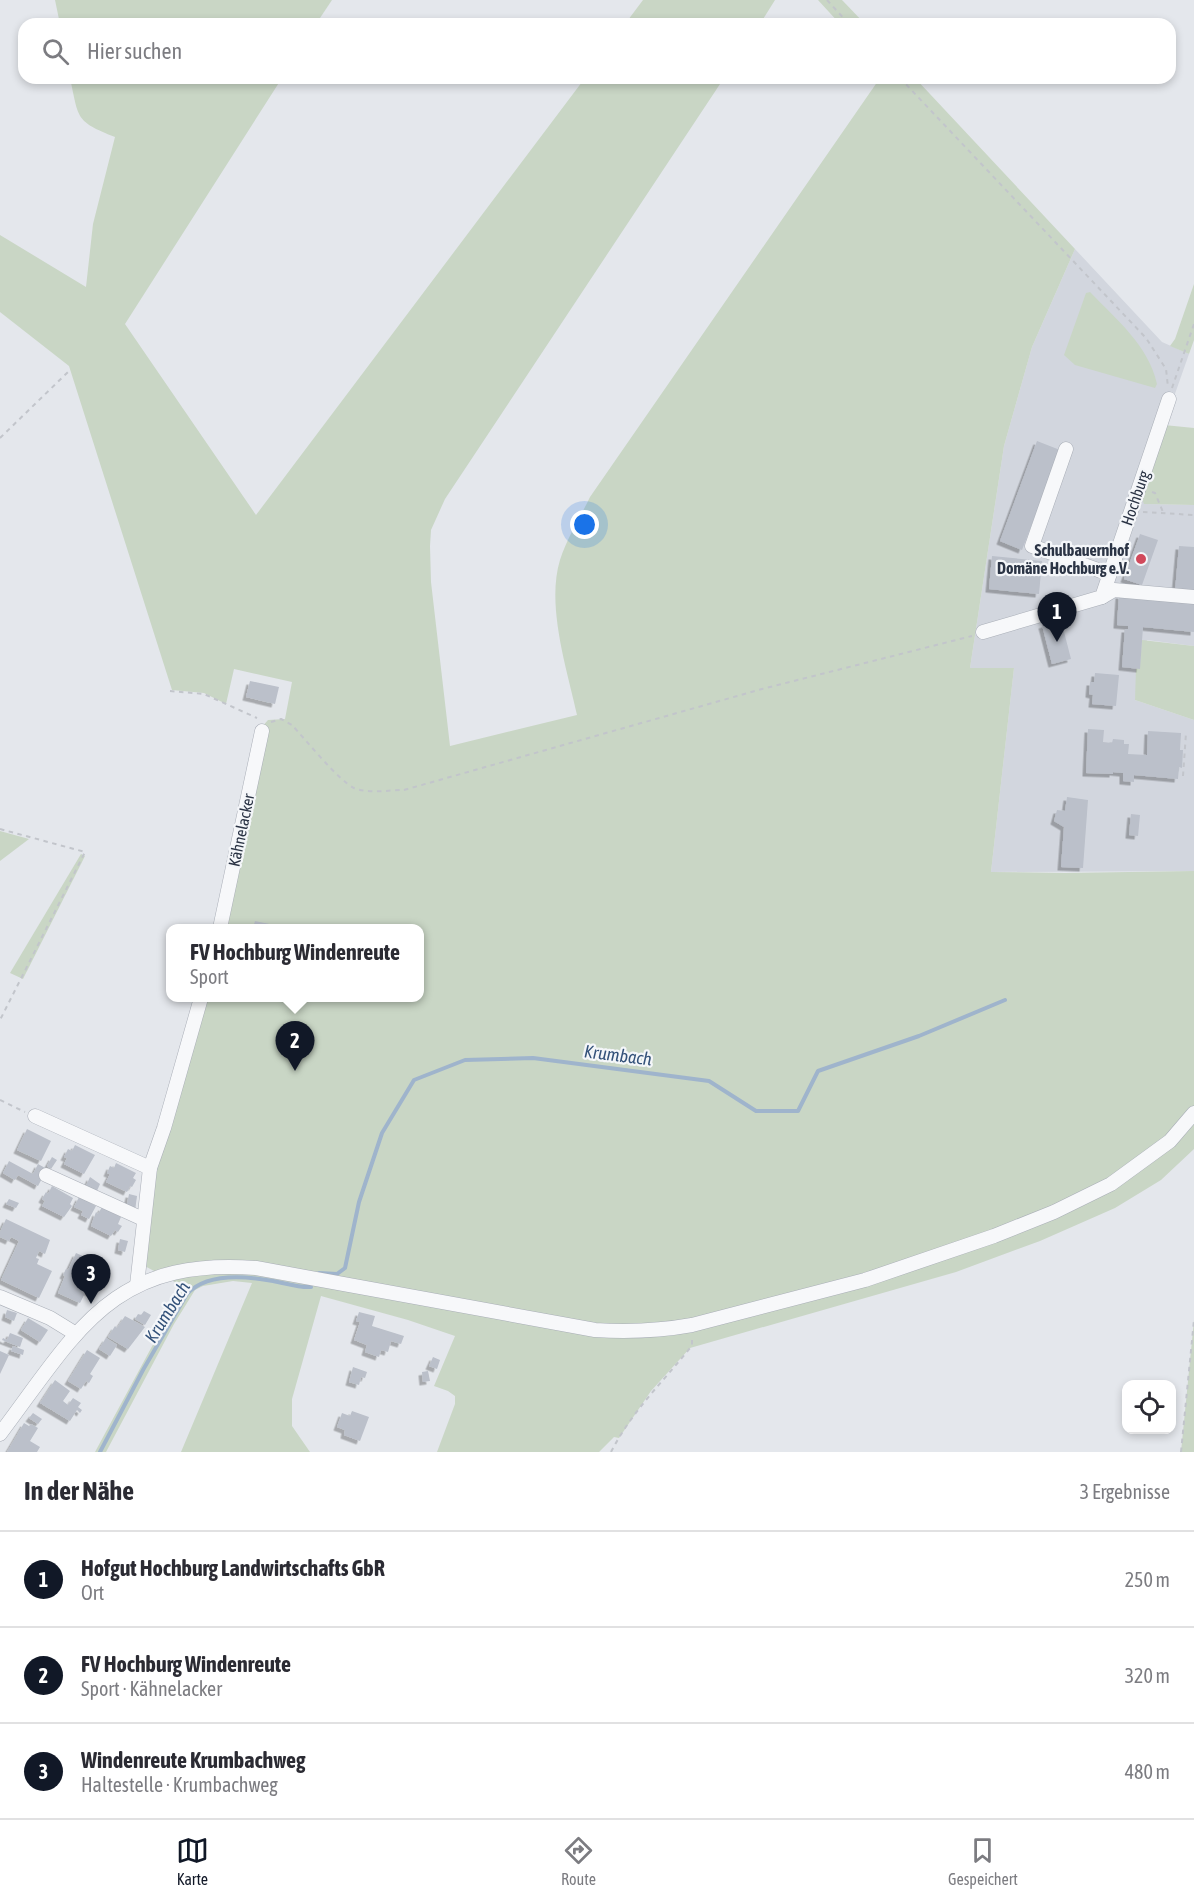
<!DOCTYPE html>
<html lang="de">
<head>
<meta charset="utf-8">
<style>
	:root { --surface:#fff; --page:#f2f2f3; --text:#2b2b33; --muted:#7c7c81; --line:#e1e1e2; --accent:#111827 }
	body { margin:0; font-family:"Asap Condensed",sans-serif; background:var(--page); color:var(--text) }
	.controls { position:absolute; right:18px; bottom:18px; display:grid; overflow:hidden; border-radius:12px; box-shadow:0 3px 9px #0003 }
	.controls button { width:54px; height:54px; display:grid; place-items:center; padding:0; border:0; border-bottom:2px solid var(--line); background:var(--surface); color:var(--text); font:30px sans-serif }
	.you { position:absolute; left:585px; top:525px; width:21px; height:21px; margin:-15px; border:4px solid #fff; border-radius:50%; background:#1a73e8; box-shadow:0 0 0 9px #1a73e833 }
	.badge { display:grid; place-items:center; width:39px; height:39px; border-radius:50%; background:var(--accent); color:#fff; font-size:20px; font-weight:700 }
	.pin { position:absolute; translate:-50% -50px; filter:drop-shadow(0 2px 3px #0008) }
	.pin::after { content:''; position:absolute; top:32px; width:21px; height:18px; background:inherit; clip-path:polygon(0 0,100% 0,50% 100%) }
	.popup { position:absolute; left:166px; top:924px; width:258px; height:78px; box-sizing:border-box; display:grid; place-content:center; border-radius:12px; background:var(--surface); filter:drop-shadow(0 2px 4px #0005); font-size:20px; white-space:nowrap; color:var(--muted) }
	.popup b { font-size:22px; color:var(--text) }
	.popup::after { content:''; position:absolute; left:50%; top:100%; margin-left:-12px; border:12px solid transparent; border-top-color:var(--surface) }
	.list { margin:0; padding:0; list-style:none }
	h2 { display:flex; justify-content:space-between; align-items:center; height:78px; margin:0; padding:0 24px; font-size:26px }
	h2 small { font-size:20px; font-weight:400; color:var(--muted) }
	.list li { display:grid; grid-template-columns:39px 1fr auto; gap:18px; align-items:center; box-sizing:border-box; height:96px; padding:0 24px; border-top:2px solid var(--line) }
	.list b { display:block; font-size:22px; white-space:nowrap }
	.list p { margin:0; font-size:20px; white-space:nowrap; color:var(--muted) }
	.list em { font-size:20px; font-style:normal; color:var(--muted) }
	.icon { flex:none; width:33px; height:33px; fill:none; stroke:currentColor; stroke-width:2; stroke-linecap:round; stroke-linejoin:round }
	.map { position:relative; flex:none; width:1194px; height:1452px; overflow:hidden }
	.search { position:absolute; background:var(--surface); box-shadow:0 3px 9px #0003; left:18px; right:18px; top:18px; height:66px; display:flex; align-items:center; gap:15px; box-sizing:border-box; padding:0 21px; border-radius:18px; color:var(--muted); font-size:22px }
	.sheet { height:366px; background:var(--surface) }
	nav { display:flex; justify-content:space-around; align-items:center; box-sizing:border-box; height:84px; border-top:2px solid var(--line); background:var(--surface); font-size:16px; color:var(--muted) }
	nav a { display:grid; justify-items:center; gap:3px }
	nav .on { color:var(--accent) }
	.map>svg:first-child { display:block }
	.built { fill:#d2d6de }
	.green { fill:#c9d6c5 }
	.lines { fill:none; stroke-linecap:round; stroke-linejoin:round }
	.stream { stroke:#9fb4cc; stroke-width:4 }
	.building { fill:#bbc0ca; filter:url(#shadow) }
	.minor-casing { stroke:#a9aeb7; stroke-width:15 }
	.path { stroke:#c2c5cb; stroke-width:2; stroke-dasharray:4.5 4.5; stroke-linecap:butt }
	.minor { stroke:#f7f8fa; stroke-width:14 }
	.poi-dot { fill:#d1495b; stroke:#f4f6f9; stroke-width:2 }
	.labels { text-anchor:middle; dominant-baseline:central; stroke-width:4.5; stroke-linejoin:round; paint-order:stroke }
	.street-label { font-size:16px; fill:#2b3445; stroke:#f4f6f9 }
	.poi-label { font-size:16px; font-weight:bold; fill:#2b3445; stroke:#f4f6f9; text-anchor:end }
	.water-label { font-size:18px; font-style:italic; fill:#34527a; stroke:#f4f6f9 }
</style>
</head>
<body>
<div class="map">
<svg width="1194" height="1452" viewBox="0 0 1194 1452">
	<defs>
		<filter id="shadow"><feDropShadow dx="-3.5" dy="3.5" stdDeviation="0" flood-color="#0004"/></filter>
	</defs>
	<rect width="100%" height="100%" fill="#e4e7ec"/>
	<polygon class="built" points="1075,249 1162,342 1189,354 1164,425 1145,504 1194,505 1194,646 1147,640 1135,700 1194,720 1194,871 991,872 1014,668 970,668 1004,446 1032,347"/>
	<g class="green">
		<polygon points="55,0 332,0 316,24 60,24"/>
		<polygon points="643,0 775,0 760,24 625,24"/>
		<polygon points="818,0 842,0 865,24 840,24"/>
		<path d="M70,78H282L125,324L256,515L585,78H724L445,499L431,530L430,546L431,582L450,746L577,715C567,669 546,606 560,560C567,538 580,518 590,497L880,78H915L1075,249L1032,347L1004,446L970,668H1014L991,872L1065,873L1194,871V1149L1161,1180L1115,1208L1040,1241L956,1272L690,1348L651,1391L619,1438L614,1437L599,1452H437L455,1404V1396L448,1391L434,1386L455,1336L408,1320L321,1296L292,1399V1426L310,1452H181L252,1283L233,1281L203,1286L195,1290L174,1324L106,1452H95L184,1287L141,1264L146,1163L196,998H419V928H216L260,729L268,720L285,719L292,682L234,669L226,704L204,693L172,690L69,366L0,312V235L86,287L93,224L115,137C75,121 79,119 70,78Z"/>
		<polygon points="1194,284 1194,340 1189,354 1170,346 1175,339"/>
		<path d="M1090,292C1116,319 1149,346 1157,384L1155,388L1075,365L1064,355L1086,293Z"/>
		<polygon points="1164,425 1194,428 1194,505 1144,504 1140,494"/>
		<polygon points="1142,640 1194,646 1194,720 1135,700 1136,668 1140,666"/>
		<polygon points="0,831 29,839 0,861"/>
		<polygon points="81,854 85,856 23,979 10,973"/>
		<polygon points="1194,1320 1194,1452 1181,1452"/>
	</g>
	<g class="lines">
		<g class="stream">
			<polyline points="319,1273 337,1274 345,1268 359,1202 382,1133 414,1080 465,1060 533,1058 709,1081 756,1111 798,1111 818,1071 919,1036 1005,1000"/>
			<path d="M100,1452L143,1370L187,1294C207,1272 246,1276 273,1281C285,1283 299,1288 311,1287"/>
		</g>
	</g>
	<g class="building">
		<polygon points="1037,441 1060,450 1022,550 1000,541"/>
		<polygon points="1140,534 1158,540 1142,585 1124,579"/>
		<polygon points="1179,546 1194,547 1194,593 1175,591"/>
		<polygon points="992,556 1042,561 1039,594 989,589"/>
		<polygon points="1119,595 1194,601 1194,632 1143,627 1140,669 1122,667 1125,629 1128,629 1128,626 1117,625"/>
		<polygon points="1061,620 1071,659 1052,664 1042,625"/>
		<polygon points="1095,673 1119,675 1116,706 1092,704 1093,695 1089,694 1090,682 1094,682"/>
		<polygon points="250,681 279,687 275,704 246,697"/>
		<polygon points="1088,729 1104,730 1103,742 1112,743 1113,739 1124,740 1124,744 1129,744 1128,754 1147,755 1148,731 1181,733 1180,750 1183,750 1182,768 1179,767 1178,779 1134,775 1134,782 1123,781 1123,773 1113,772 1113,774 1086,773"/>
		<polygon points="1067,797 1088,800 1083,868 1061,867 1064,827 1054,821 1057,810 1065,811"/>
		<polygon points="1131,814 1140,815 1138,836 1129,835"/>
		<polygon points="255,921 284,927 284,928 253,928"/>
		<polygon points="27,1129 51,1141 41,1161 17,1150"/>
		<polygon points="75,1145 95,1155 84,1174 64,1164 67,1158 64,1157 68,1149 72,1151"/>
		<polygon points="52,1157 57,1160 51,1169 47,1166"/>
		<polygon points="9,1161 33,1174 38,1164 47,1169 38,1186 18,1175 15,1180 3,1173"/>
		<polygon points="116,1163 136,1173 133,1178 136,1180 132,1187 130,1186 127,1192 106,1182 110,1174 107,1173 110,1166 114,1168"/>
		<polygon points="90,1177 100,1184 96,1193 85,1188"/>
		<polygon points="52,1186 73,1198 70,1204 72,1206 64,1217 42,1206 45,1201 42,1199 46,1192 48,1194"/>
		<polygon points="129,1194 137,1196 135,1211 126,1209"/>
		<polygon points="79,1197 96,1206 89,1219 81,1215 83,1211 74,1207"/>
		<polygon points="9,1199 19,1203 16,1208 6,1204"/>
		<polygon points="102,1207 121,1217 118,1224 122,1226 118,1232 115,1230 111,1236 91,1226 96,1212 98,1214"/>
		<polygon points="6,1219 50,1240 45,1254 39,1251 36,1258 39,1259 37,1264 52,1271 39,1298 1,1280 19,1241 11,1237 9,1241 0,1237 0,1232"/>
		<polygon points="120,1239 128,1241 125,1252 118,1250"/>
		<polygon points="76,1253 103,1265 91,1293 86,1291 80,1303 58,1293 65,1276 63,1275 66,1269 68,1270"/>
		<polygon points="7,1310 17,1313 14,1321 5,1317"/>
		<polygon points="144,1311 151,1315 145,1325 135,1319 138,1314 141,1315"/>
		<polygon points="359,1312 375,1316 372,1326 404,1336 401,1344 391,1341 388,1352 381,1350 379,1357 365,1352 367,1345 354,1340 360,1322 356,1321"/>
		<polygon points="125,1316 145,1327 128,1349 108,1337 115,1326 117,1328"/>
		<polygon points="28,1318 48,1330 40,1342 21,1330"/>
		<polygon points="10,1333 23,1338 20,1347 2,1340 3,1338 7,1340"/>
		<polygon points="106,1338 117,1345 110,1356 99,1349"/>
		<polygon points="13,1346 24,1350 23,1355 11,1351"/>
		<polygon points="87,1350 100,1358 90,1374 93,1376 89,1383 86,1381 81,1389 68,1381"/>
		<polygon points="0,1351 9,1355 0,1374"/>
		<polygon points="433,1357 440,1360 437,1369 429,1366"/>
		<polygon points="353,1367 367,1372 365,1378 361,1377 359,1385 349,1382"/>
		<polygon points="428,1371 430,1381 423,1382 422,1372"/>
		<polygon points="55,1380 70,1391 63,1401 68,1405 73,1398 81,1403 78,1407 82,1410 80,1413 77,1410 70,1421 40,1403"/>
		<polygon points="352,1411 369,1417 360,1441 344,1435 345,1430 337,1427 342,1413 350,1416"/>
		<polygon points="33,1413 42,1419 38,1424 29,1418"/>
		<polygon points="24,1423 29,1426 31,1424 38,1428 30,1441 40,1447 37,1452 7,1452"/>
	</g>
	<g class="lines">
		<g class="minor-casing">
			<g id="minor">
				<polyline points="1066,449 1032,546 1109,574"/>
				<polyline points="1102,597 1114,590 1194,597"/>
				<polyline points="983,632 1102,597 1169,399"/>
				<polyline points="220,928 262,731"/>
				<polyline points="35,1116 150,1168"/>
				<polyline points="46,1175 143,1219"/>
				<polyline points="137,1285 150,1168 164,1128 201,998"/>
				<polyline points="0,1297 50,1318 76,1334"/>
				<path d="M0,1434C77,1332 111,1257 256,1268L595,1330C628,1332 659,1331 692,1325L865,1280L994,1236L1054,1212L1111,1184L1170,1141L1194,1113"/>
			</g>
		</g>
		<g class="path">
			<polyline points="827,0 849,24"/>
			<polyline points="900,78 1146,338 1166,369 1168,387"/>
			<polyline points="1172,388 1194,324"/>
			<polyline points="0,438 69,371"/>
			<polyline points="1152,492 1155,493 1163,512"/>
			<polyline points="1143,512 1194,515"/>
			<polyline points="170,691 204,694 257,718"/>
			<path d="M271,722L281,719L292,725C305,739 338,780 354,788C368,794 389,790 404,790L762,689L972,636"/>
			<polyline points="1183,776 1186,733"/>
			<polyline points="0,829 85,852 0,1020"/>
			<polyline points="0,1100 25,1112"/>
			<path d="M611,1452C632,1411 662,1383 690,1348L692,1345V1337"/>
			<polyline points="1181,1452 1194,1320"/>
		</g>
		<use href="#minor" class="minor"/>
	</g>
	<circle class="poi-dot" cx="1141" cy="559" r="6"/>
	<g class="labels">
		<g class="street-label">
			<text transform="translate(1135 498) rotate(-71)">Hochburg</text>
			<text transform="translate(241 830) rotate(-78)">Kähnelacker</text>
		</g>
		<g class="poi-label">
			<text x="1129" y="550">Schulbauernhof<tspan x="1129" dy="18">Domäne Hochburg e.V.</tspan></text>
		</g>
		<g class="water-label">
			<text transform="translate(618 1055) rotate(7)">Krumbach</text>
			<text transform="translate(167 1312) rotate(-58)">Krumbach</text>
		</g>
	</g>
</svg>
<div class="controls">
<button><svg class="icon" aria-label="locate" viewBox="0 0 24 24"><circle cx="12" cy="12" r="6"/><path d="M12 2v4M12 18v4M2 12h4M18 12h4"/></svg></button>
</div>
<div class="you"></div>
<div class="pin badge" style="left:1057px;top:642px">1</div>
<div class="pin badge" style="left:295px;top:1071px">2</div>
<div class="popup"><b>FV Hochburg Windenreute</b>Sport</div>
<div class="pin badge" style="left:91px;top:1304px">3</div>
<div class="search"><svg class="icon" aria-label="search" viewBox="0 0 24 24"><circle cx="10" cy="10" r="6"/><path d="M15 15l6 6"/></svg>Hier suchen</div>
</div>
<section class="sheet">
<h2>In der Nähe<small>3 Ergebnisse</small></h2>
<ul class="list">
<li><span class="badge">1</span><div><b>Hofgut Hochburg Landwirtschafts GbR</b><p>Ort</p></div><em>250 m</em></li>
<li><span class="badge">2</span><div><b>FV Hochburg Windenreute</b><p>Sport · Kähnelacker</p></div><em>320 m</em></li>
<li><span class="badge">3</span><div><b>Windenreute Krumbachweg</b><p>Haltestelle · Krumbachweg</p></div><em>480 m</em></li>
</ul>
</section>
<nav>
<a class="on"><svg class="icon" aria-label="map" viewBox="0 0 24 24"><path d="M3 6l6-2 6 2 6-2v14l-6 2-6-2-6 2zM9 4v14M15 6v14"/></svg>Karte</a>
<a><svg class="icon" aria-label="directions" viewBox="0 0 24 24"><path d="M12 3l9 9-9 9-9-9zM9 14v-3h6M13 9l2 2-2 2"/></svg>Route</a>
<a><svg class="icon" aria-label="saved" viewBox="0 0 24 24"><path d="M7 4h10v16l-5-4-5 4z"/></svg>Gespeichert</a>
</nav>
</body>
</html>
